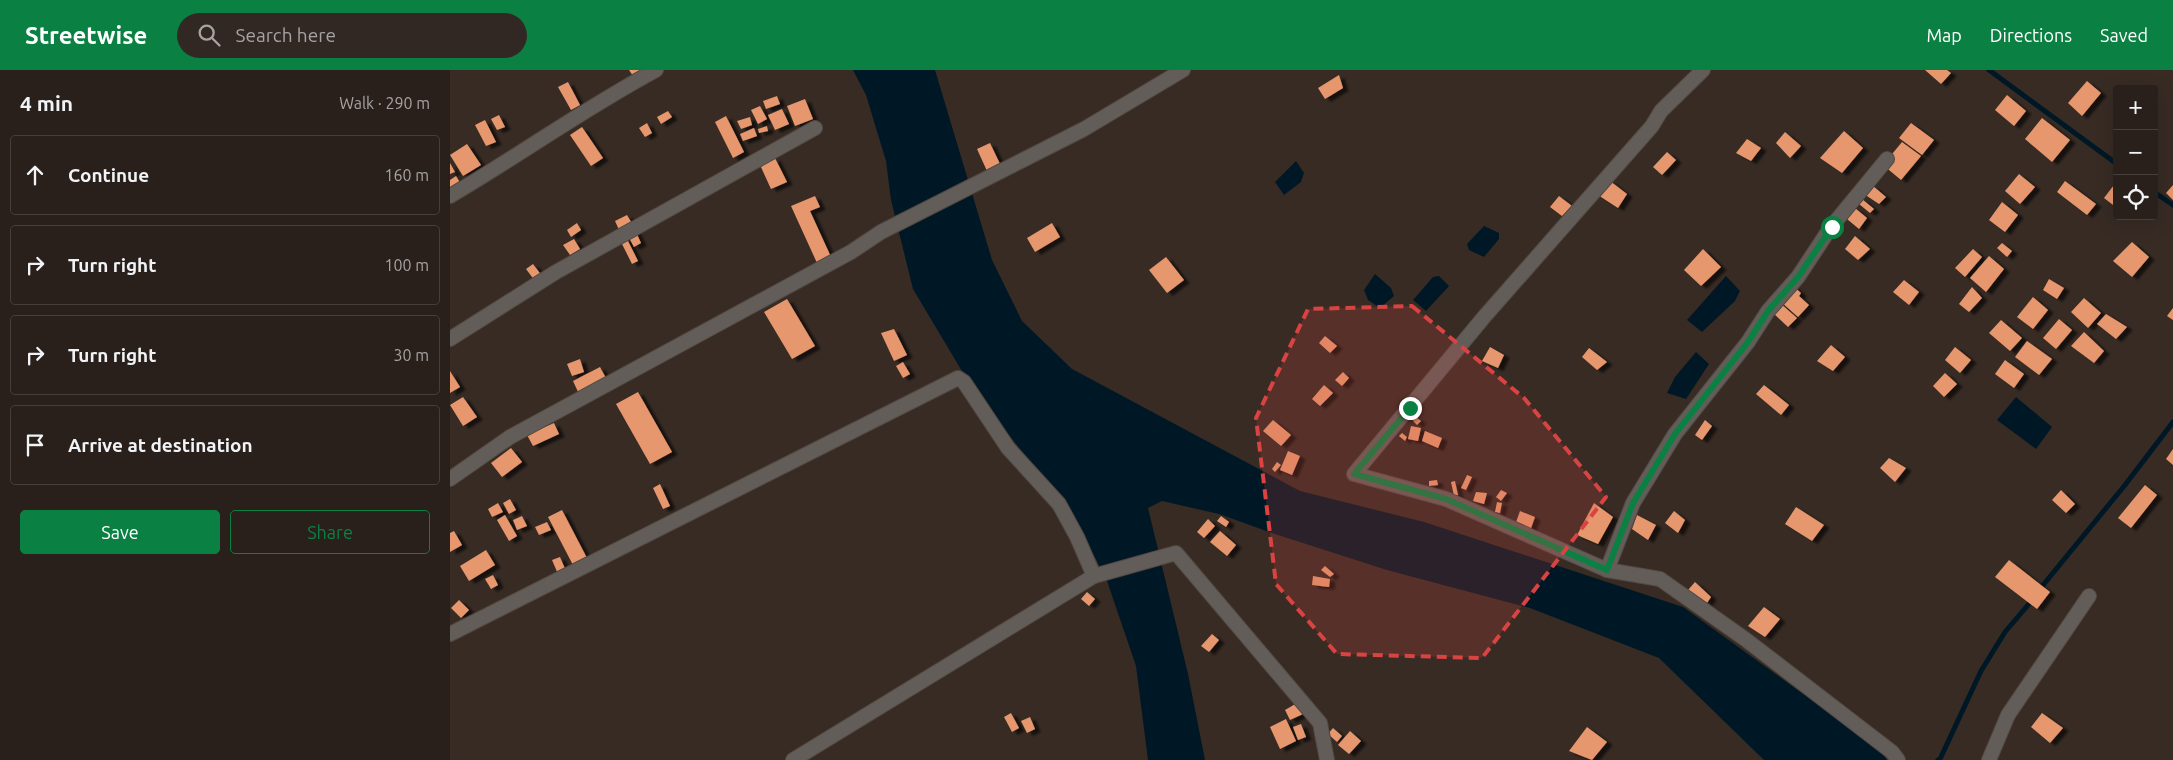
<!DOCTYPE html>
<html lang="en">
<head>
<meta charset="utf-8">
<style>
	:root { --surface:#29201b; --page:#312824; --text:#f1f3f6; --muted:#a5a3a3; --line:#453e3a; --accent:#0b8043 }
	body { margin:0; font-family:Ubuntu,sans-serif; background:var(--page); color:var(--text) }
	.controls { position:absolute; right:15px; top:15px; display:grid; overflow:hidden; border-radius:5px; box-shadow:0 5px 20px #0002 }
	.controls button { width:45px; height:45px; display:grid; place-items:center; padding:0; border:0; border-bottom:1px solid var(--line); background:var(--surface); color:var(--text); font:25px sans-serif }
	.stop { position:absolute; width:15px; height:15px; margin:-11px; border:4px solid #0b8043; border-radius:50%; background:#fff }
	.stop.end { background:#0b8043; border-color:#fff; box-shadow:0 1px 5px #0008 }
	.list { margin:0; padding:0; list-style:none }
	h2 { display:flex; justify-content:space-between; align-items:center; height:65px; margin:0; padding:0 20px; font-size:21px }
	h2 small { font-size:16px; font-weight:400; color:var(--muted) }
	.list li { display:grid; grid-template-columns:32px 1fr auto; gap:15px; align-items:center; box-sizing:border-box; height:80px; margin:0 10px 10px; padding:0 10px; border:1px solid var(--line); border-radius:5px }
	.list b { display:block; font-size:19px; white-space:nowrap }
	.list em { font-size:16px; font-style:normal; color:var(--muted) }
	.actions { display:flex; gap:10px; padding:15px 20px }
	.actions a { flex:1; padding:11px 0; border:1px solid var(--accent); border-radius:5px; text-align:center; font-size:18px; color:var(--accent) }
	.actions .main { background:var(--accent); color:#fff }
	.icon { flex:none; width:28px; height:28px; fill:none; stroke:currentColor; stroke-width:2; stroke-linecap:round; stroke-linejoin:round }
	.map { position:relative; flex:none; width:1723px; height:690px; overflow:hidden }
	header { display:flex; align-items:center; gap:30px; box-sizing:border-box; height:70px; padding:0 25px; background:var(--accent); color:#fff }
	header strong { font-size:24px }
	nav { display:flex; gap:28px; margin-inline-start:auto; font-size:18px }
	.search { width:350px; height:45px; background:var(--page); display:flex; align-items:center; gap:12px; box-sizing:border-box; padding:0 18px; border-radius:28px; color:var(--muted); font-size:19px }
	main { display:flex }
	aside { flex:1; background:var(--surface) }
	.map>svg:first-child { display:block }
	.water { fill:#001825 }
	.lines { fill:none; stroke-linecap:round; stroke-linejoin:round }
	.stream { stroke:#001825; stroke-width:5 }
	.building { fill:#e7976d; filter:url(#shadow) }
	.minor-casing { stroke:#534842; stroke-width:16 }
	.minor { stroke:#625d58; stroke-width:14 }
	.route { stroke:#0b8043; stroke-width:6 }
	.marked { fill:#d94443; fill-opacity:0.2; stroke:#d94443; stroke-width:4; stroke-dasharray:10 6; stroke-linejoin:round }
</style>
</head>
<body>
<header>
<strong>Streetwise</strong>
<div class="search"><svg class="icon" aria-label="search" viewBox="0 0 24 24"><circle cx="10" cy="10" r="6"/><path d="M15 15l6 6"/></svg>Search here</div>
<nav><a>Map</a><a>Directions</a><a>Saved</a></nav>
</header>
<main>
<aside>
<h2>4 min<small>Walk · 290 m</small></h2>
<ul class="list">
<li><svg class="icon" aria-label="ahead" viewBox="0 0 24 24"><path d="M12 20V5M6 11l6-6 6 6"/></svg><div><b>Continue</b></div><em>160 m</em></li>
<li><svg class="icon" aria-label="right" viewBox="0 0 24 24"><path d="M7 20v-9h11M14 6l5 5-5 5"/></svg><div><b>Turn right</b></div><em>100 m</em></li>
<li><svg class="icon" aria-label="right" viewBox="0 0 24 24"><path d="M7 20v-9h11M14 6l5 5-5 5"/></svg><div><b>Turn right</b></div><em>30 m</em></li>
<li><svg class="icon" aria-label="arrive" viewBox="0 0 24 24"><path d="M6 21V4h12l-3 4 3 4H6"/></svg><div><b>Arrive at destination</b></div></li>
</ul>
<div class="actions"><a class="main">Save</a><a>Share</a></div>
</aside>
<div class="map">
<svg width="1723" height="690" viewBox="0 0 1723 690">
	<defs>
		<filter id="shadow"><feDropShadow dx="5.5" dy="3" stdDeviation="1" flood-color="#0009"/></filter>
	</defs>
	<rect width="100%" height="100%" fill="#372b24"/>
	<g class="water">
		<polygon points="403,0 485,0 542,190 572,251 622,299 850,421 974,452 1233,537 1429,679 1437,690 1314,690 1209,588 1080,538 937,500 825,464 769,444 712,431 698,438 738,604 755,690 698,690 686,596 656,508 632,464 599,416 522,318 463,219 441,130 436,91 416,25"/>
		<polygon points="846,91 854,103 851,112 834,125 825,112"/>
		<polygon points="1034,156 1049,163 1049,169 1034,187 1019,180 1017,174"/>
		<polygon points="925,204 941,218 944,226 930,238 918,230 914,220"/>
		<polygon points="989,206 999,216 976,241 963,230 983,207"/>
		<polygon points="1276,206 1290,221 1285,231 1252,262 1237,250"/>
		<polygon points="1246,282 1259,294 1236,329 1217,323 1225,307"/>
		<polygon points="1566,327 1602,357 1586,379 1547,350"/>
	</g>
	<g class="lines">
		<g class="stream">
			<polyline points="1539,0 1667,94"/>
			<polyline points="1704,122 1723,135"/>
			<polyline points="1589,520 1675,415 1723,352"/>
			<polyline points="1488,690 1490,689 1531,601 1555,562 1583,529"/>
		</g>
	</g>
	<g class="building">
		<polygon points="179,0 199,0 185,9"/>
		<polygon points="1475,0 1497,0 1501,3 1491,14"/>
		<polygon points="889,5 893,18 875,29 868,18"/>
		<polygon points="1637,11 1651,23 1632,46 1618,33"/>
		<polygon points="118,12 130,35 121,40 108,17"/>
		<polygon points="1557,25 1576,41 1564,56 1545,40"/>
		<polygon points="327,26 330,34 316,39 313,31"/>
		<polygon points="355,29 363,49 345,56 337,36"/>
		<polygon points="310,36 317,49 308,54 301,40"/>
		<polygon points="332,39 339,54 325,60 318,45"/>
		<polygon points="218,41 222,47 211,54 207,47"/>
		<polygon points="49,45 55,57 47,60 41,49"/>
		<polygon points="276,46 294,82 283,88 265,52"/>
		<polygon points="300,47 302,55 291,59 287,51"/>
		<polygon points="1592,48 1620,70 1602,92 1575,69"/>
		<polygon points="35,50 46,72 36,76 25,55"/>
		<polygon points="197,53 202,63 195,67 189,58"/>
		<polygon points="1461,53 1484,70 1472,85 1449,68"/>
		<polygon points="317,56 318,61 309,63 308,59"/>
		<polygon points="132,57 153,88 141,96 120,65"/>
		<polygon points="304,58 307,66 293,71 290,64"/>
		<polygon points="1394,61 1413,78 1392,103 1370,88"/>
		<polygon points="1335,62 1351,76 1340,88 1326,73"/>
		<polygon points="1297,69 1311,78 1301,91 1286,83"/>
		<polygon points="1452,72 1471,86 1451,110 1433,95"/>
		<polygon points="540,73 550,94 537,101 527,79"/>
		<polygon points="17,74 31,95 13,106 0,85"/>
		<polygon points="1217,82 1226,90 1212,105 1203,97"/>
		<polygon points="325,88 337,112 321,119 310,95"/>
		<polygon points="0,93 5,102 0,104"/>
		<polygon points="1569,104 1585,117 1570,134 1555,121"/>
		<polygon points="6,106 11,114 0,121 0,110"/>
		<polygon points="1160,111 1177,124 1168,138 1148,125"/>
		<polygon points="1615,111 1646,134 1637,145 1607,122"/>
		<polygon points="1667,111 1667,138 1654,128"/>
		<polygon points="1723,115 1723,130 1716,123"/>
		<polygon points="1423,116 1436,127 1429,134 1414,124"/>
		<polygon points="365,126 370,137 360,141 381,187 367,193 341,136"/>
		<polygon points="1109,126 1122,136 1112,146 1100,137"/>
		<polygon points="1412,129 1424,139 1420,143 1409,134"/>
		<polygon points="1552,132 1568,145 1555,162 1539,150"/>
		<polygon points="1405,138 1417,148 1409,159 1397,149"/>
		<polygon points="177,145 183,155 170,162 165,151"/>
		<polygon points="127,153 131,160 121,167 117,160"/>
		<polygon points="602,153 610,167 585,182 577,168"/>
		<polygon points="185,160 191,173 184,177 177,164"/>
		<polygon points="1405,166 1420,179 1408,190 1395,179"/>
		<polygon points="176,167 188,191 182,194 170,170"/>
		<polygon points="124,169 130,179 120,185 113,175"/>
		<polygon points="1682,172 1699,187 1682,207 1663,191"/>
		<polygon points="1552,173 1562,181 1557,187 1547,178"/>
		<polygon points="1253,179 1271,197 1251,216 1234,200"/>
		<polygon points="1523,179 1532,187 1515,207 1505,198"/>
		<polygon points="1539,186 1554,199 1536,222 1520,208"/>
		<polygon points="716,187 734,210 717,223 699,200"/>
		<polygon points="83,194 92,206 85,211 76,199"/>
		<polygon points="1599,209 1614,218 1607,229 1593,220"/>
		<polygon points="1454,210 1469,222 1459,235 1443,222"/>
		<polygon points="1343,216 1351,223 1349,226 1359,235 1348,247 1330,231"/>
		<polygon points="1522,217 1532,228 1519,242 1509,234"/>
		<polygon points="1583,227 1598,240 1583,259 1567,247"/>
		<polygon points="1634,228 1651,243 1638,258 1621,242"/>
		<polygon points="337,229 365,276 342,289 314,242"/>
		<polygon points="1330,233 1347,248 1338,257 1322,242"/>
		<polygon points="1723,238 1723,250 1717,246"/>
		<polygon points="1656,244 1677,257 1666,269 1647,254"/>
		<polygon points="1609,249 1622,260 1606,279 1593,268"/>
		<polygon points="1551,250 1572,268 1560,281 1539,263"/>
		<polygon points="444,259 457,285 444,291 431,263"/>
		<polygon points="1634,262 1654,281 1644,293 1621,276"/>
		<polygon points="875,266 887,276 880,283 869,273"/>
		<polygon points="1577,271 1602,289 1589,305 1565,287"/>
		<polygon points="1381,275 1395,287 1383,301 1367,291"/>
		<polygon points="1040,277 1054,285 1048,298 1032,291"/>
		<polygon points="1505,277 1521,290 1510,303 1495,290"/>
		<polygon points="1139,278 1157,292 1147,300 1132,287"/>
		<polygon points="130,289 134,302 122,306 117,294"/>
		<polygon points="1555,290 1574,304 1564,318 1545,304"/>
		<polygon points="453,292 460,304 453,308 446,296"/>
		<polygon points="150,297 157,310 129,324 123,311"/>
		<polygon points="0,301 10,317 0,323"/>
		<polygon points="893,302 899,308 892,316 885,310"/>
		<polygon points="1495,303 1507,314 1494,327 1483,316"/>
		<polygon points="874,315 883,323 870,336 862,329"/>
		<polygon points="1314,315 1339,335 1331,345 1306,324"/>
		<polygon points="188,322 222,382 200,394 166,334"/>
		<polygon points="13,327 27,347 13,356 0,335"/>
		<polygon points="966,347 971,351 967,355 963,351"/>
		<polygon points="823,350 841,365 831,376 813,361"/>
		<polygon points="1255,350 1262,356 1252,370 1245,365"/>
		<polygon points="104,353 109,364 83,376 77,365"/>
		<polygon points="961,356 971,358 968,371 958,369"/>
		<polygon points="975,361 992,368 988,378 972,371"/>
		<polygon points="952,363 957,367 955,371 949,366"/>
		<polygon points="61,378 72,392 52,407 41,393"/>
		<polygon points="1723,379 1723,395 1716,389"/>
		<polygon points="838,381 850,386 842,405 830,400"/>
		<polygon points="1439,388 1456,398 1445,412 1430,398"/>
		<polygon points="827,392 831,395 825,402 822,399"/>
		<polygon points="1017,405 1022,407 1016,420 1011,418"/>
		<polygon points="987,410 988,415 979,416 979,411"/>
		<polygon points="1005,411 1008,425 1004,426 1001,412"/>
		<polygon points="210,414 220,436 213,439 203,418"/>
		<polygon points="1695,415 1707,425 1681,458 1668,448"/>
		<polygon points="1051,420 1057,423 1051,431 1046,427"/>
		<polygon points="1611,420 1625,434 1616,443 1602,430"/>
		<polygon points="1026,422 1037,423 1034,434 1023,431"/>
		<polygon points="60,429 66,440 59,444 53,433"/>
		<polygon points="1047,432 1052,433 1050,443 1045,442"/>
		<polygon points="48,433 53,442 42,447 38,439"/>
		<polygon points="1144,433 1163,447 1148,474 1127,465"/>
		<polygon points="1346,437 1374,455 1362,471 1335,454"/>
		<polygon points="112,440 138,490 124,497 98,447"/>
		<polygon points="1070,441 1085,447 1080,461 1065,455"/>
		<polygon points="1224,441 1235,450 1228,463 1215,453"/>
		<polygon points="55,445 67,466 59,471 47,450"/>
		<polygon points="1187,445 1206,455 1198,470 1182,459"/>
		<polygon points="72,446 77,456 67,460 63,450"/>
		<polygon points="771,446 779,452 776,457 767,451"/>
		<polygon points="758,449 765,456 754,468 747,462"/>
		<polygon points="97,452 101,460 89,465 85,457"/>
		<polygon points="4,461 12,475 0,482 0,463"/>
		<polygon points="770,461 786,475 777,486 760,472"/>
		<polygon points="36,480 45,495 19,511 10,496"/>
		<polygon points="110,487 116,501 108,504 102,490"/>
		<polygon points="1559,490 1600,522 1587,539 1545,507"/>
		<polygon points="875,496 884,504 880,507 871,500"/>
		<polygon points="43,505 48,515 41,519 35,509"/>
		<polygon points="863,506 880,509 879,517 862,515"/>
		<polygon points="1245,512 1261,527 1257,533 1238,520"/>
		<polygon points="637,522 645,529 639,536 631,529"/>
		<polygon points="9,530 19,540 11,548 1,538"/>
		<polygon points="1314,537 1330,549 1315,567 1298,556"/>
		<polygon points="762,564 769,570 759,582 751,576"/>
		<polygon points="847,633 853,644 840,650 835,640"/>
		<polygon points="561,643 569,658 562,662 554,647"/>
		<polygon points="1592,643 1613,658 1600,673 1581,657"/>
		<polygon points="580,647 585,659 577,663 571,651"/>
		<polygon points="836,649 846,671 830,679 820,657"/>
		<polygon points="851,654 856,667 848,670 843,657"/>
		<polygon points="1137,657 1157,672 1142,690 1119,681"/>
		<polygon points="883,658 892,666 887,672 878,664"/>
		<polygon points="900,661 911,671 899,684 888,675"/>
	</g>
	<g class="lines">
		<g class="minor-casing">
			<g id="minor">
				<polyline points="1253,0 1211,41 1202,56 1034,247 904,404 996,429 1157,500 1210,509 1295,569 1442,682 1448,690"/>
				<path d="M0,126C70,85 135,38 206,0"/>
				<polyline points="0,269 106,202 365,58"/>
				<polyline points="0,409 60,367 401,182 431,162 634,59 733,0"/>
				<polyline points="1157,500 1183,433 1225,364 1298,272 1318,241 1348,207 1381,157 1437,89"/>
				<polyline points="0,564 508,308 514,312 558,378 609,434 627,467 644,506"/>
				<polyline points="343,690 644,506 726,483 870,653 877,690"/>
				<polyline points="1539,690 1558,645 1639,526"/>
			</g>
		</g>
		<use href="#minor" class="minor"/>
	</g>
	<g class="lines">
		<polyline class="route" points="960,338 904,404 996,429 1157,500 1183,433 1225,364 1298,272 1318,241 1348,207 1382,157"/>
	</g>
	<path class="marked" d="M962,236L1074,328L1156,427L1032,588L887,584L826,514L806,348L858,239Z"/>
</svg>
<div class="controls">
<button>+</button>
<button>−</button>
<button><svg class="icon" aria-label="locate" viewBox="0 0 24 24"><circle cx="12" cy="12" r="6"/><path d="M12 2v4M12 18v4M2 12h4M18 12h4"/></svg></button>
</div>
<div class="stop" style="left:1382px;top:157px"></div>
<div class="stop end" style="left:960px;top:338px"></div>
</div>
</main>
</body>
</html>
